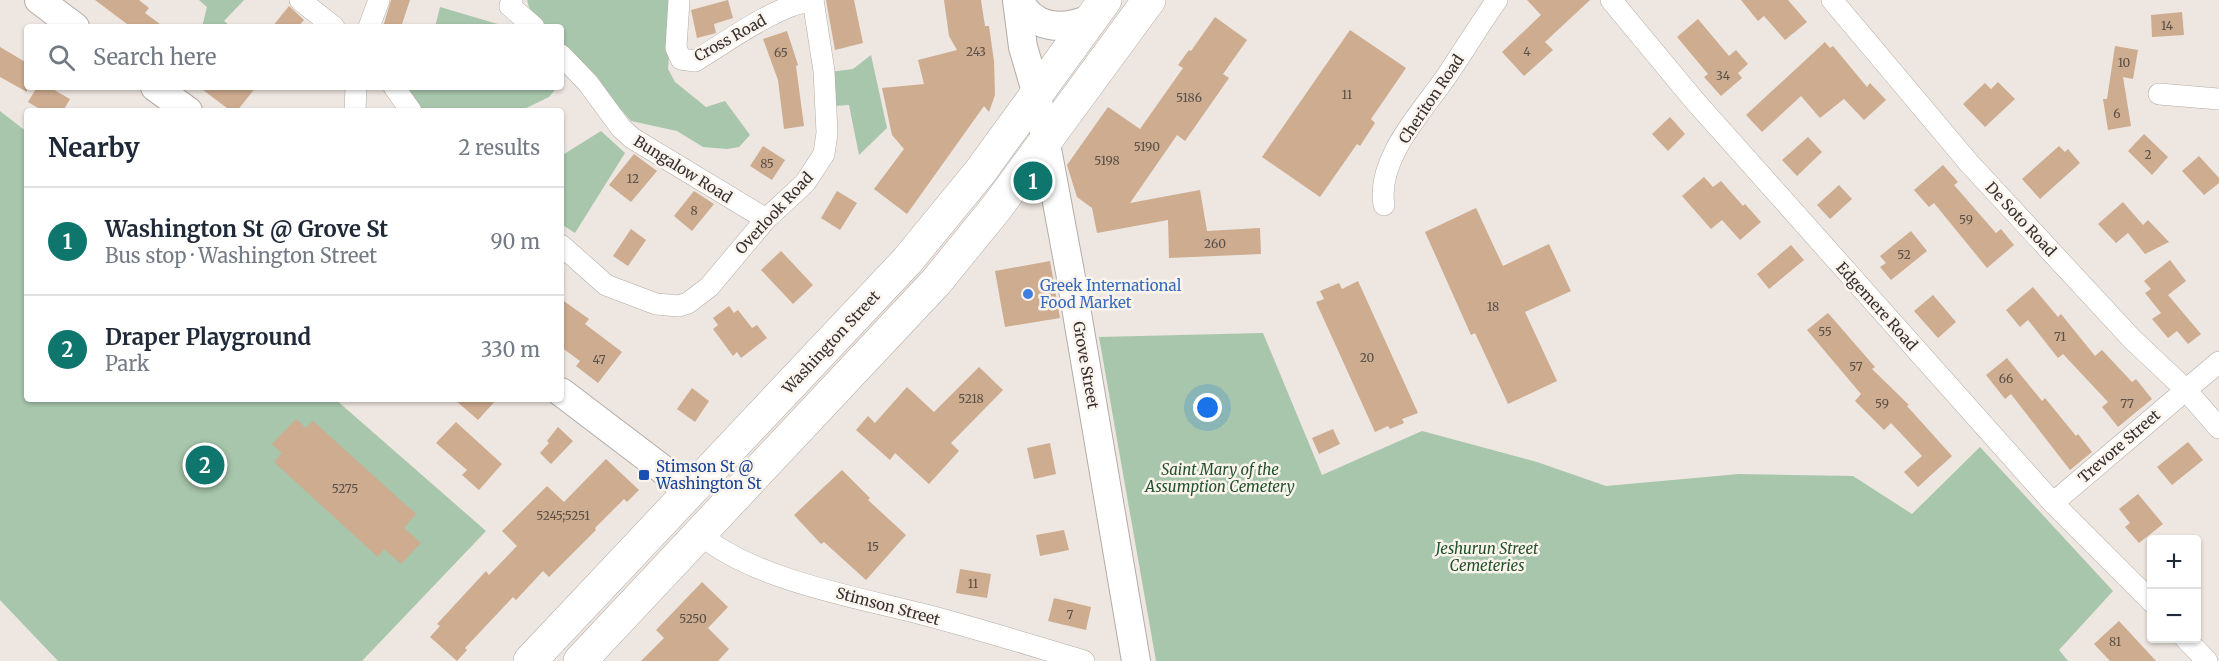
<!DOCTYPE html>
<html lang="en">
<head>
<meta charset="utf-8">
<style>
	:root { --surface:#fff; --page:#f2f2f3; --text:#1f2937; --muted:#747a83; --line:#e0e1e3; --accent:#0f766e }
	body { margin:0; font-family:Merriweather,serif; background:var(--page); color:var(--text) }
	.controls { position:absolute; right:18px; bottom:18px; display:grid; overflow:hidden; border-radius:6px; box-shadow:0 2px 4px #0004 }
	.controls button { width:54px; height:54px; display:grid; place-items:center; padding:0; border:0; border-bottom:2px solid var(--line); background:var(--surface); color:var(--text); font:30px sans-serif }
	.you { position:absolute; left:1208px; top:408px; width:21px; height:21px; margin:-15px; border:4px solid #fff; border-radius:50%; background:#1a73e8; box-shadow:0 0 0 9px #1a73e833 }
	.badge { display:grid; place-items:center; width:39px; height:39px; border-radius:50%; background:var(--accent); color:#fff; font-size:20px; font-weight:700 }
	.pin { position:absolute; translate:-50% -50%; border:3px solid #fff; box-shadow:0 2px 6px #0006 }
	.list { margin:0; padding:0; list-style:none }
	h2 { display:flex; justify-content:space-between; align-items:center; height:78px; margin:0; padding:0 24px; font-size:26px }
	h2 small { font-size:20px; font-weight:400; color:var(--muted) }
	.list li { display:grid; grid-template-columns:39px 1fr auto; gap:18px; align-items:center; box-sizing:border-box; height:108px; padding:0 24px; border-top:2px solid var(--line) }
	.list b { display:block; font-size:22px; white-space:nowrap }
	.list p { margin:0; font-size:20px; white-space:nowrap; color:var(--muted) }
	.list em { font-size:20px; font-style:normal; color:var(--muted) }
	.icon { flex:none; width:33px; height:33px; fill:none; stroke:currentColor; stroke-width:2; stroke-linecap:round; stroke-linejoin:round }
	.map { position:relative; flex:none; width:2219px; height:661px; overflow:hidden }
	.search { position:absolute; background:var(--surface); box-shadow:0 2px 4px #0004; left:24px; top:24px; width:540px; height:66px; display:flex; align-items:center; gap:15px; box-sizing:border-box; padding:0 21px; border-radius:6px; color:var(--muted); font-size:22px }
	.panel { position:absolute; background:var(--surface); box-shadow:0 2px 4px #0004; left:24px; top:108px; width:540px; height:294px; border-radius:6px }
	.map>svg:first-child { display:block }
	.green { fill:#a7c6ab }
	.building { fill:#cdac90 }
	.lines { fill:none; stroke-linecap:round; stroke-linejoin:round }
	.street-casing { stroke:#b3aca6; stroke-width:22 }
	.secondary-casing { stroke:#b3aca6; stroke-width:30 }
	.primary-casing { stroke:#b3aca6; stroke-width:34 }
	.street { stroke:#fff; stroke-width:21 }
	.secondary { stroke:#fff; stroke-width:28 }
	.primary { stroke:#fff; stroke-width:33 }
	.shop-dot { fill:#3f7fe0; stroke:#fbf4ed; stroke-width:2 }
	.transit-dot { fill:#1a4fb4; stroke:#fbf4ed; stroke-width:2 }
	.labels { text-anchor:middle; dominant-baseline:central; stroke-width:5; stroke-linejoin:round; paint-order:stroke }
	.number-label { font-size:12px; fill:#5a5047 }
	.street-label { font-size:15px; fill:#34312f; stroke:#fbf4ed }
	.shop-label { font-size:15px; fill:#366cbe; stroke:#fbf4ed; text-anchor:start }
	.transit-label { font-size:15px; fill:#164399; stroke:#fbf4ed; text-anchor:start }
	.park-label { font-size:15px; font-style:italic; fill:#21522c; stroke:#fbf4ed }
</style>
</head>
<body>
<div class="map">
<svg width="2219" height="661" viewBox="0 0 2219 661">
	<rect width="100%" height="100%" fill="#eee6e0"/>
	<g class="green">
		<polygon points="199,0 244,0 224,21 231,27 202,27 207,7"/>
		<polygon points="527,0 673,0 668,69 675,82 706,107 725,101 750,135 739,147 727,149 703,147 677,131 631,121 599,84 561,46 561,27 543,27 529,7"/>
		<polygon points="440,7 501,25 500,27 435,27"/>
		<polygon points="871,55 887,128 859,155 849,105 834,106 829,72 853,69"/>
		<polygon points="403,87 557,87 549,97 520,111 422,111"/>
		<polygon points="0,111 27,132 27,399 335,399 486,531 362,661 58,661 0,600"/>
		<polygon points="601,131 625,153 575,233 561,224 561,156"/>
		<polygon points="1263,333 1322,475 1422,431 1537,462 1606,486 1739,474 1853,476 1912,514 1980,447 2113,591 2059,650 2068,661 1156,661 1099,337"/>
	</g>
	<g class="building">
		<polygon points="95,0 139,0 149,8 145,13 164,27 131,27"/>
		<polygon points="391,0 410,0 401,27 383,27"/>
		<polygon points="728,0 733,18 714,24 716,33 697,38 691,10"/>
		<polygon points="826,0 854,0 863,43 835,50"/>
		<polygon points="944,0 981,0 985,26 989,26 994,61 995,95 989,112 984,106 907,214 874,189 904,149 892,135 882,88 924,84 918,60 957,50 949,36"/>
		<polygon points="1527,0 1590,0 1545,42 1553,50 1524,76 1502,52 1541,15"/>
		<polygon points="1741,0 1788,0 1807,22 1785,40 1764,16 1758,21"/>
		<polygon points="289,6 304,20 298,27 272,27"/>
		<polygon points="2182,12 2184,35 2152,37 2151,15"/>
		<polygon points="1215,17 1247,40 1223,74 1229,78 1185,141 1177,135 1130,203 1200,190 1207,231 1260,228 1261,254 1169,258 1168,220 1097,233 1092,208 1077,197 1067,165 1108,107 1140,129 1183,68 1178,65 1189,50 1191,51"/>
		<polygon points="1698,19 1729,56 1736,50 1748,64 1738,73 1742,78 1721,96 1704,77 1708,74 1677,37"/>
		<polygon points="1350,30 1406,68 1371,119 1375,123 1360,146 1357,144 1320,197 1262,157"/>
		<polygon points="787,31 798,65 796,66 804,126 784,129 778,80 763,39"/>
		<polygon points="1825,42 1830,48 1833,46 1867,87 1870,83 1886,100 1864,120 1844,99 1820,118 1801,96 1762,132 1746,115"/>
		<polygon points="2115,46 2138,50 2133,79 2123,77 2131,126 2108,130 2103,99 2107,99"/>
		<polygon points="0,47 27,63 27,92 0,77"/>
		<polygon points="1998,82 2015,99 1985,127 1963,104 1985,83 1991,89"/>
		<polygon points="37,87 49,87 70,99 63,111 43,111 28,102"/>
		<polygon points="199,87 256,87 237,111 231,111"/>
		<polygon points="1670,117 1685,134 1668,151 1652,134"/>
		<polygon points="2144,134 2168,157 2152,175 2128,151"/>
		<polygon points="1808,137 1822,152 1797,176 1782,160"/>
		<polygon points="763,146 785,160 772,180 750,166"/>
		<polygon points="2059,146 2065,152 2068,149 2080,163 2040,199 2022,179"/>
		<polygon points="634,154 657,171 631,202 609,185"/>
		<polygon points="2199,156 2219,178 2219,183 2204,195 2182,171"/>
		<polygon points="1943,165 1958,182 1954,185 1996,233 2001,229 2014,245 1987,268 1934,203 1929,207 1914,190"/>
		<polygon points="1704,177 1713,187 1721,181 1743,206 1745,204 1761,222 1740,240 1722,220 1711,229 1682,196"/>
		<polygon points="1839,185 1852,199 1830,219 1817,205"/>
		<polygon points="694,191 714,204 692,231 674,216"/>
		<polygon points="837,191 857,203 840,230 821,218"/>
		<polygon points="2123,202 2143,225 2148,220 2169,242 2145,254 2128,233 2116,243 2098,224"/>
		<polygon points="1476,208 1503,266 1549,244 1571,291 1525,312 1557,381 1508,404 1475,333 1471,335 1425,232"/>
		<polygon points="631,229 646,240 628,266 613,256"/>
		<polygon points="1911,231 1927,251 1891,280 1880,267 1886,263 1880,256"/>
		<polygon points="1791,245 1804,260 1769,289 1757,274"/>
		<polygon points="781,251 813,285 793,304 761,270"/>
		<polygon points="2170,260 2186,281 2168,295 2201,334 2188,344 2177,331 2168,338 2152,319 2161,313 2145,293 2151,289 2144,281"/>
		<polygon points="1050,261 1060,318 1005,327 995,271"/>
		<polygon points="1358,281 1418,413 1402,419 1404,423 1390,429 1388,426 1375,432 1316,302 1324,299 1320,291 1339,283 1342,289"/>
		<polygon points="2033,287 2058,317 2061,314 2095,356 2102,350 2132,382 2136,379 2152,399 2118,427 2102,407 2108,402 2063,354 2058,358 2028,320 2020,327 2006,310"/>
		<polygon points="1933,295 1956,322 1938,338 1914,311"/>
		<polygon points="561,299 589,319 585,324 622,352 598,383 576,366 580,361 561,347"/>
		<polygon points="729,306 734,313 738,310 752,328 757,325 767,338 741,358 737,352 733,356 713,329 718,325 713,318"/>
		<polygon points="1828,313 1875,367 1872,369 1909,405 1907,406 1952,456 1918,487 1904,472 1922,456 1891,423 1884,430 1855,401 1861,394 1807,330"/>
		<polygon points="2007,358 2042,401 2045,398 2076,436 2078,434 2092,452 2070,470 2011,394 2005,399 1986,375"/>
		<polygon points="979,367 1003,390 951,443 959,451 929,484 895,453 890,460 856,430 868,416 875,423 907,387 934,412"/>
		<polygon points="692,388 709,401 695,422 677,409"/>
		<polygon points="454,399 497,399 478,420"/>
		<polygon points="296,419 306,428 313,421 416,514 404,528 421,543 401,564 384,549 378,557 274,462 282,453 272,444"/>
		<polygon points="456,422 502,464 479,490 462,475 467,470 436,443"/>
		<polygon points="558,427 573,441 551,464 540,453 549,443 547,441"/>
		<polygon points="1333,429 1340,444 1319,454 1312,438"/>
		<polygon points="2188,442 2203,460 2172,485 2157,467"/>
		<polygon points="1050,443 1056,474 1034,479 1027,448"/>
		<polygon points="606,459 639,490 627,502 624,499 595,528 596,530 549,577 543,571 516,600 513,597 465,648 467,650 457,661 430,637 440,626 437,624 486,571 489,575 517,546 502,531 547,486 564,502"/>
		<polygon points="842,470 870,498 868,500 906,535 866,580 824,542 821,544 794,515"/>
		<polygon points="2138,494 2163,524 2139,543 2125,527 2130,523 2119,509"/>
		<polygon points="1064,530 1069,550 1040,556 1036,535"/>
		<polygon points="960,569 991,574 987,598 956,593"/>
		<polygon points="702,582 728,607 708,628 729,649 718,661 641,661 664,638 656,630"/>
		<polygon points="1054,598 1091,607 1086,630 1048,621"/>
		<polygon points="2119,621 2156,661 2110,661 2094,644"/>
	</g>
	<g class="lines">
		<g class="street-casing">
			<g id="street">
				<polyline points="300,0 334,27"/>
				<polyline points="512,0 510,6 534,27"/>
				<path d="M679,0L676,48L681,59L695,61C728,41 775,6 813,0"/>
				<polyline points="1611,0 1694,100 2053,503 2152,602"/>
				<polyline points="1832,0 1969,163 2132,339 2185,389 2219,428"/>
				<polyline points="369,27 379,0"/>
				<polyline points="561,55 588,83 621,128 632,138 766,219"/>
				<polyline points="394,87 411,111"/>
				<polyline points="2159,94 2219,99"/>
				<polyline points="355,111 356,87"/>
				<path d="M1384,205C1376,158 1424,110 1448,74C1465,49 1480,24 1497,0"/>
				<polyline points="561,245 606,285 656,304 679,306 688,303 709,287 766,219 805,183 824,154 827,133 824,71 813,0"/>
				<polyline points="2053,503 2219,362"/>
				<path d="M700,534C752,579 855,597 922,614C976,628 1030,645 1084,661"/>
				<polyline points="2185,638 2207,661"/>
			</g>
		</g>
		<g class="secondary-casing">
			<g id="secondary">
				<polyline points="39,0 75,27"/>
				<polyline points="1017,0 1023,47 1037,95 1070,272 1136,661"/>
				<path d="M1019,0C1034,31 1064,30 1092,18"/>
				<polyline points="155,87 188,111"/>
				<polyline points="561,392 661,468 689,493"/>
			</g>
		</g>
		<g class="primary-casing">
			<g id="primary">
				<polyline points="530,661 907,261 980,172 1105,0"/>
				<polyline points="580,661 936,282 997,207 1149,0"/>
			</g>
		</g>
		<use href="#street" class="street"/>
		<use href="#secondary" class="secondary"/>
		<use href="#primary" class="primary"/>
	</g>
	<circle class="shop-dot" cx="1028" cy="294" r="6"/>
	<rect class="transit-dot" x="638" y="469" width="12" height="12" rx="3"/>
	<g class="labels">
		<g class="number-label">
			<text x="2167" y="25">14</text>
			<text x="976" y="51">243</text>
			<text x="1527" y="51">4</text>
			<text x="781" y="52">65</text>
			<text x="2124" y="62">10</text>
			<text x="1723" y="75">34</text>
			<text x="1347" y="94">11</text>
			<text x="1189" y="97">5186</text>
			<text x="2117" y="113">6</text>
			<text x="1147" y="146">5190</text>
			<text x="2148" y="154">2</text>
			<text x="1107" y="160">5198</text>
			<text x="767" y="163">85</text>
			<text x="633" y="178">12</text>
			<text x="694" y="210">8</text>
			<text x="1966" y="219">59</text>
			<text x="1215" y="243">260</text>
			<text x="1904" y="254">52</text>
			<text x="1493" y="306">18</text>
			<text x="1825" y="331">55</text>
			<text x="2060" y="336">71</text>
			<text x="1367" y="357">20</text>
			<text x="599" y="359">47</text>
			<text x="1856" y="366">57</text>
			<text x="2006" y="378">66</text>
			<text x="971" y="398">5218</text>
			<text x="1882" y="403">59</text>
			<text x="2127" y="403">77</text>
			<text x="345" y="488">5275</text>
			<text x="563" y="515">5245;5251</text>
			<text x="873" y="546">15</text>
			<text x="973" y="583">11</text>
			<text x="1070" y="614">7</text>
			<text x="693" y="618">5250</text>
			<text x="2115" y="641">81</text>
		</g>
		<g class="street-label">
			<text transform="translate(730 38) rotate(-29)">Cross Road</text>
			<text transform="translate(1431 99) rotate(-56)">Cheriton Road</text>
			<text transform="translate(683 169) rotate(32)">Bungalow Road</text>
			<text transform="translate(774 213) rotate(-47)">Overlook Road</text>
			<text transform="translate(2021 219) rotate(47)">De Soto Road</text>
			<text transform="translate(1877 306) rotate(48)">Edgemere Road</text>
			<text transform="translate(831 342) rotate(-47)">Washington Street</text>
			<text transform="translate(1086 365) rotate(80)">Grove Street</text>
			<text transform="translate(2119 446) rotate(-41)">Trevore Street</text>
			<text transform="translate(888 606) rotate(15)">Stimson Street</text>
		</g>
		<g class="shop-label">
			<text x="1040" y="285">Greek International<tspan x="1040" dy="17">Food Market</tspan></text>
		</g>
		<g class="transit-label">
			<text x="656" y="466">Stimson St @<tspan x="656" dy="17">Washington St</tspan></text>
		</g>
		<g class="park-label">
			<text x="1220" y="469">Saint Mary of the<tspan x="1220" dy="17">Assumption Cemetery</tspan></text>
			<text x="1487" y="548">Jeshurun Street<tspan x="1487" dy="17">Cemeteries</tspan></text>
		</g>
	</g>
</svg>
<div class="controls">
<button>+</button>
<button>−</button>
</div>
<div class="you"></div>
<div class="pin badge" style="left:1033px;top:181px">1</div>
<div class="pin badge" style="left:205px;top:465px">2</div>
<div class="search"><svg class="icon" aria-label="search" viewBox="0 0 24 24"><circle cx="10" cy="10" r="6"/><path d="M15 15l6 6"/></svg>Search here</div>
<section class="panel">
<h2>Nearby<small>2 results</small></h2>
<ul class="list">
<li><span class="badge">1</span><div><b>Washington St @ Grove St</b><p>Bus stop · Washington Street</p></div><em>90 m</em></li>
<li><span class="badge">2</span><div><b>Draper Playground</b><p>Park</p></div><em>330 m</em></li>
</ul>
</section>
</div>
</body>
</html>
